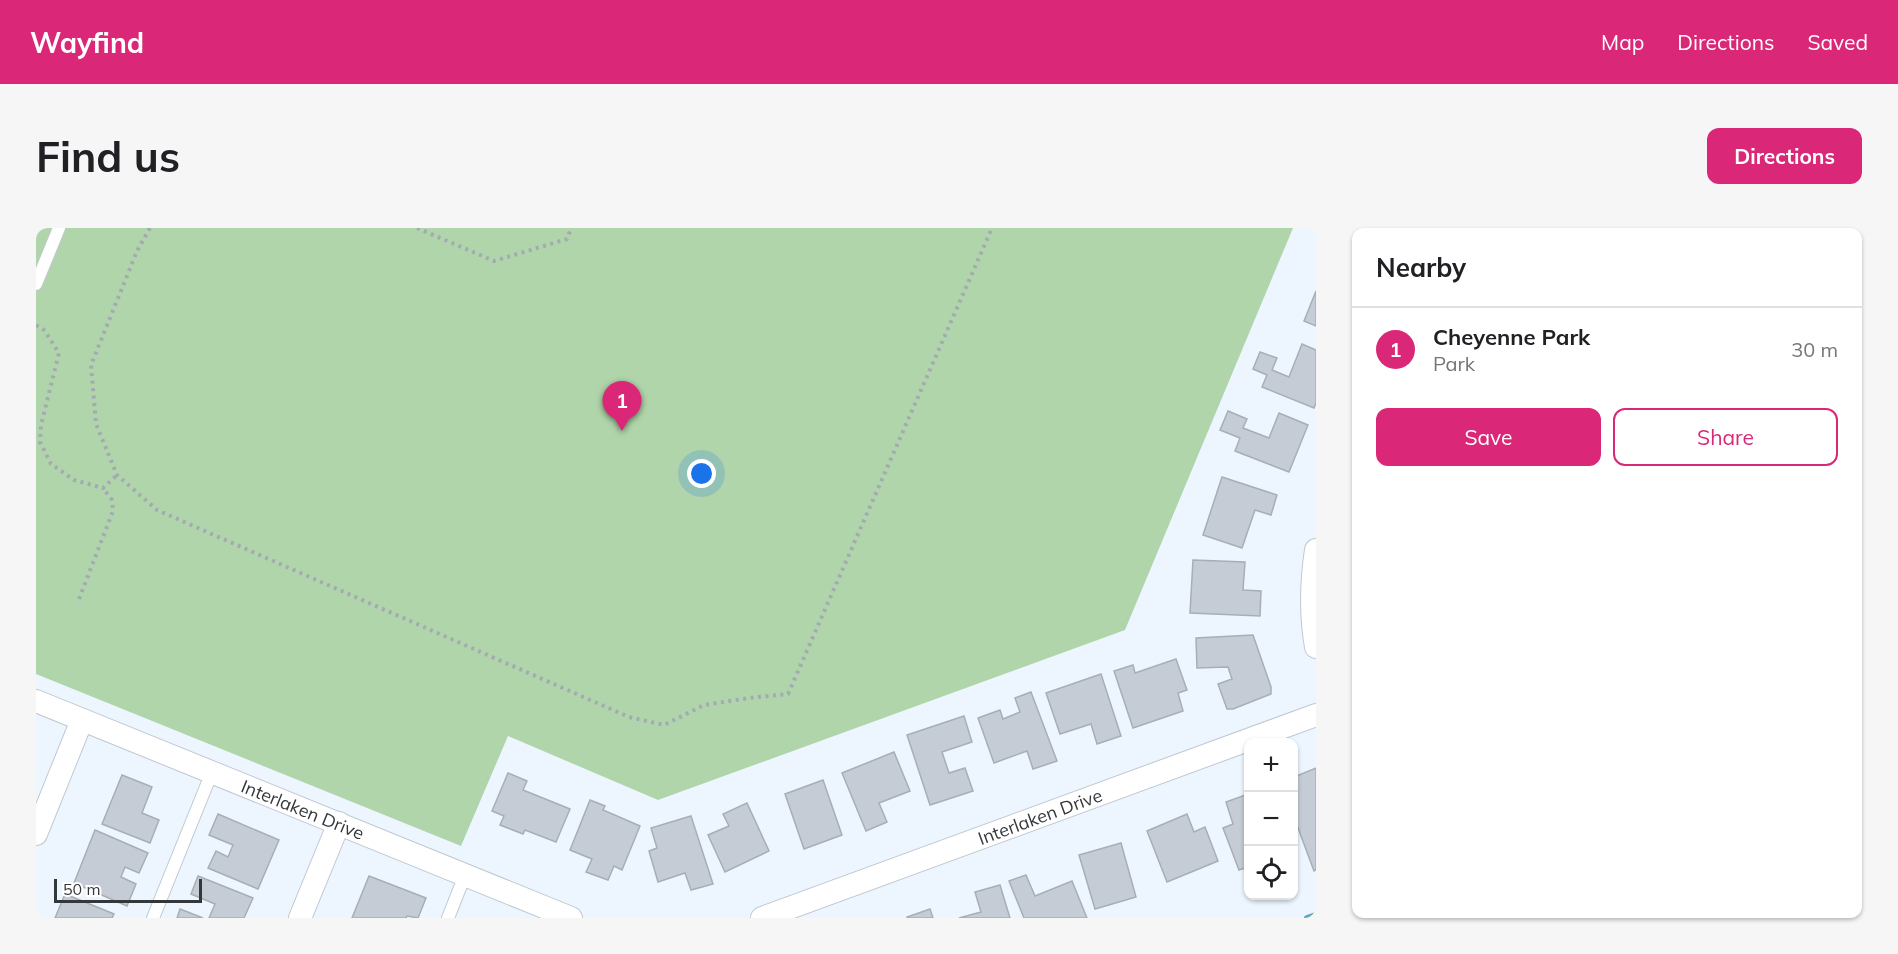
<!DOCTYPE html>
<html lang="en">
<head>
<meta charset="utf-8">
<style>
	:root { --surface:#fff; --page:#f6f6f6; --text:#202124; --muted:#757577; --line:#e0e0e0; --accent:#db2777 }
	body { margin:0; font-family:Mulish,sans-serif; background:var(--page); color:var(--text) }
	.controls { position:absolute; right:18px; bottom:18px; display:grid; overflow:hidden; border-radius:12px; box-shadow:0 2px 4px #0004 }
	.controls button { width:54px; height:54px; display:grid; place-items:center; padding:0; border:0; border-bottom:2px solid var(--line); background:var(--surface); color:var(--text); font:30px sans-serif }
	.scale { position:absolute; left:18px; bottom:15px; width:148px; box-sizing:border-box; padding-left:6px; border:3px solid #35383b; border-top:0; font-size:16px; line-height:21px; white-space:nowrap; color:#35383b; -webkit-text-stroke:4px #fff; paint-order:stroke }
	.you { position:absolute; left:666px; top:246px; width:21px; height:21px; margin:-15px; border:4px solid #fff; border-radius:50%; background:#1a73e8; box-shadow:0 0 0 9px #1a73e833 }
	.badge { display:grid; place-items:center; width:39px; height:39px; border-radius:50%; background:var(--accent); color:#fff; font-size:20px; font-weight:700 }
	.pin { position:absolute; translate:-50% -50px; filter:drop-shadow(0 2px 3px #0008) }
	.pin::after { content:''; position:absolute; top:32px; width:21px; height:18px; background:inherit; clip-path:polygon(0 0,100% 0,50% 100%) }
	.list { margin:0; padding:0; list-style:none }
	h2 { display:flex; justify-content:space-between; align-items:center; height:78px; margin:0; padding:0 24px; font-size:26px }
	h2 small { font-size:20px; font-weight:400; color:var(--muted) }
	.list li { display:grid; grid-template-columns:39px 1fr auto; gap:18px; align-items:center; box-sizing:border-box; height:84px; padding:0 24px; border-top:2px solid var(--line) }
	.list b { display:block; font-size:22px; white-space:nowrap }
	.list p { margin:0; font-size:20px; white-space:nowrap; color:var(--muted) }
	.list em { font-size:20px; font-style:normal; color:var(--muted) }
	.actions { display:flex; gap:12px; padding:18px 24px }
	.actions a { flex:1; padding:14px 0; border:2px solid var(--accent); border-radius:12px; text-align:center; font-size:21px; color:var(--accent) }
	.actions .main { background:var(--accent); color:#fff }
	.icon { flex:none; width:33px; height:33px; fill:none; stroke:currentColor; stroke-width:2; stroke-linecap:round; stroke-linejoin:round }
	.map { position:relative; flex:none; width:1280px; height:690px; overflow:hidden; border-radius:12px }
	header { display:flex; align-items:center; gap:36px; box-sizing:border-box; height:84px; padding:0 30px; background:var(--accent); color:#fff }
	header strong { font-size:28px }
	nav { display:flex; gap:33px; margin-inline-start:auto; font-size:21px }
	.intro { display:flex; align-items:center; justify-content:space-between; box-sizing:border-box; height:144px; padding:0 36px }
	h1 { margin:0; font-size:42px }
	.button { padding:15px 27px; border-radius:12px; background:var(--accent); color:#fff; font-size:21px; font-weight:700 }
	main { display:flex; gap:36px; padding:0 36px }
	aside { flex:1; background:var(--surface); border-radius:12px; box-shadow:0 2px 4px #0004 }
	.map>svg:first-child { display:block }
	.green { fill:#b1d5ab }
	.lines { fill:none; stroke-linecap:round; stroke-linejoin:round }
	.stream { stroke:#57a7bf; stroke-width:6 }
	.building { fill:#c5ccd5; stroke:#a6aeb6; stroke-width:1.5 }
	.service-casing { stroke:#c0c8d1; stroke-width:14 }
	.minor-casing { stroke:#c0c8d1; stroke-width:24 }
	.path { stroke:#a4aab1; stroke-width:4; stroke-dasharray:3 4.5; stroke-linecap:butt }
	.service { stroke:#fff; stroke-width:12 }
	.minor { stroke:#fff; stroke-width:22 }
	.labels { text-anchor:middle; dominant-baseline:central; stroke-width:5; stroke-linejoin:round; paint-order:stroke }
	.street-label { font-size:18px; fill:#35383b; stroke:#fff }
</style>
</head>
<body>
<header>
<strong>Wayfind</strong>
<nav><a>Map</a><a>Directions</a><a>Saved</a></nav>
</header>
<div class="intro"><h1>Find us</h1><a class="button">Directions</a></div>
<main>
<div class="map">
<svg width="1280" height="690" viewBox="0 0 1280 690">
	<rect width="100%" height="100%" fill="#edf6ff"/>
	<polygon class="green" points="0,0 1257,0 1089,402 622,572 472,508 425,618 0,446"/>
	<g class="lines">
		<polyline class="stream" points="1271,690 1280,687"/>
	</g>
	<g class="building">
		<polygon points="1280,63 1280,98 1268,93"/>
		<polygon points="1266,116 1280,122 1280,175 1278,180 1226,159 1231,147 1217,141 1224,124 1241,130 1236,142 1253,149"/>
		<polygon points="1192,183 1211,191 1207,200 1233,210 1243,185 1272,197 1253,244 1199,223 1204,210 1184,202"/>
		<polygon points="1186,249 1241,267 1235,287 1219,282 1206,320 1167,307"/>
		<polygon points="1157,332 1209,334 1207,362 1225,363 1224,388 1154,385"/>
		<polygon points="1217,407 1235,459 1235,466 1197,481 1191,481 1182,456 1196,451 1192,439 1161,440 1160,410"/>
		<polygon points="1140,431 1151,462 1142,465 1147,483 1097,500 1078,443 1097,437 1099,445"/>
		<polygon points="1065,446 1085,508 1061,516 1055,496 1024,506 1010,465"/>
		<polygon points="995,464 1021,533 997,541 991,523 958,535 942,490 964,482 967,491 984,484 979,470"/>
		<polygon points="928,488 936,514 906,524 913,545 929,540 937,563 894,577 871,507"/>
		<polygon points="858,524 874,563 843,575 851,594 830,603 806,545"/>
		<polygon points="1280,540 1280,642 1278,643 1258,589 1258,549"/>
		<polygon points="472,545 491,553 487,562 534,581 520,614 489,602 487,606 464,597 468,588 456,583"/>
		<polygon points="86,547 116,559 106,585 123,592 114,615 66,596"/>
		<polygon points="787,552 806,607 768,621 749,566"/>
		<polygon points="1212,566 1212,639 1203,642 1187,600 1197,596 1190,574"/>
		<polygon points="554,572 569,578 567,582 604,598 586,642 578,638 572,652 550,644 556,631 534,622"/>
		<polygon points="711,575 733,623 689,644 672,607 693,598 687,586"/>
		<polygon points="182,586 243,612 222,661 172,640 180,623 192,629 197,617 173,607"/>
		<polygon points="1151,586 1158,604 1169,599 1182,633 1131,654 1111,603"/>
		<polygon points="655,588 677,656 655,662 649,645 622,654 613,623 621,620 615,600"/>
		<polygon points="59,602 112,625 103,645 89,639 85,649 100,656 91,678 38,655"/>
		<polygon points="1085,615 1100,669 1059,681 1043,627"/>
		<polygon points="990,647 999,668 1036,653 1051,690 988,690 973,653"/>
		<polygon points="162,648 217,670 208,690 173,690 179,676 155,666"/>
		<polygon points="333,648 390,670 382,690 371,688 370,690 316,690"/>
		<polygon points="964,657 974,690 923,690 945,684 939,664"/>
		<polygon points="29,666 78,686 76,690 19,690"/>
		<polygon points="144,681 167,690 141,690"/>
		<polygon points="894,681 897,690 872,690 871,689"/>
	</g>
	<g class="lines">
		<g class="service-casing">
			<g id="service">
				<polyline points="0,56 23,0"/>
				<polyline points="117,690 176,544"/>
				<polyline points="412,690 429,647"/>
			</g>
		</g>
		<g class="minor-casing">
			<g id="minor">
				<path d="M1280,322C1275,355 1274,385 1280,419"/>
				<path id="s1" d="M0,473L535,690"/>
				<polyline points="0,606 46,492"/>
				<polyline points="264,690 303,595"/>
				<path id="s2" d="M726,690L1280,487"/>
			</g>
		</g>
		<g class="path">
			<polyline points="114,0 101,23 55,137 60,196 81,247 121,282 593,489 628,497 668,477 713,470 752,466 956,0"/>
			<polyline points="381,0 458,33 531,11 535,0"/>
			<polyline points="0,97 8,102 23,125 5,197 4,214 15,236 38,252 67,260 81,247"/>
			<polyline points="43,371 77,283 76,272 67,260"/>
		</g>
		<use href="#service" class="service"/>
		<use href="#minor" class="minor"/>
	</g>
	<g class="labels">
		<g class="street-label">
			<text stroke="none"><textPath href="#s1" startOffset="288">Interlaken Drive</textPath></text>
			<text stroke="none"><textPath href="#s2" startOffset="296">Interlaken Drive</textPath></text>
		</g>
	</g>
</svg>
<div class="controls">
<button>+</button>
<button>−</button>
<button><svg class="icon" aria-label="locate" viewBox="0 0 24 24"><circle cx="12" cy="12" r="6"/><path d="M12 2v4M12 18v4M2 12h4M18 12h4"/></svg></button>
</div>
<div class="scale">50 m</div>
<div class="you"></div>
<div class="pin badge" style="left:586px;top:203px">1</div>
</div>
<aside>
<h2>Nearby<small></small></h2>
<ul class="list">
<li><span class="badge">1</span><div><b>Cheyenne Park</b><p>Park</p></div><em>30 m</em></li>
</ul>
<div class="actions"><a class="main">Save</a><a>Share</a></div>
</aside>
</main>
</body>
</html>
